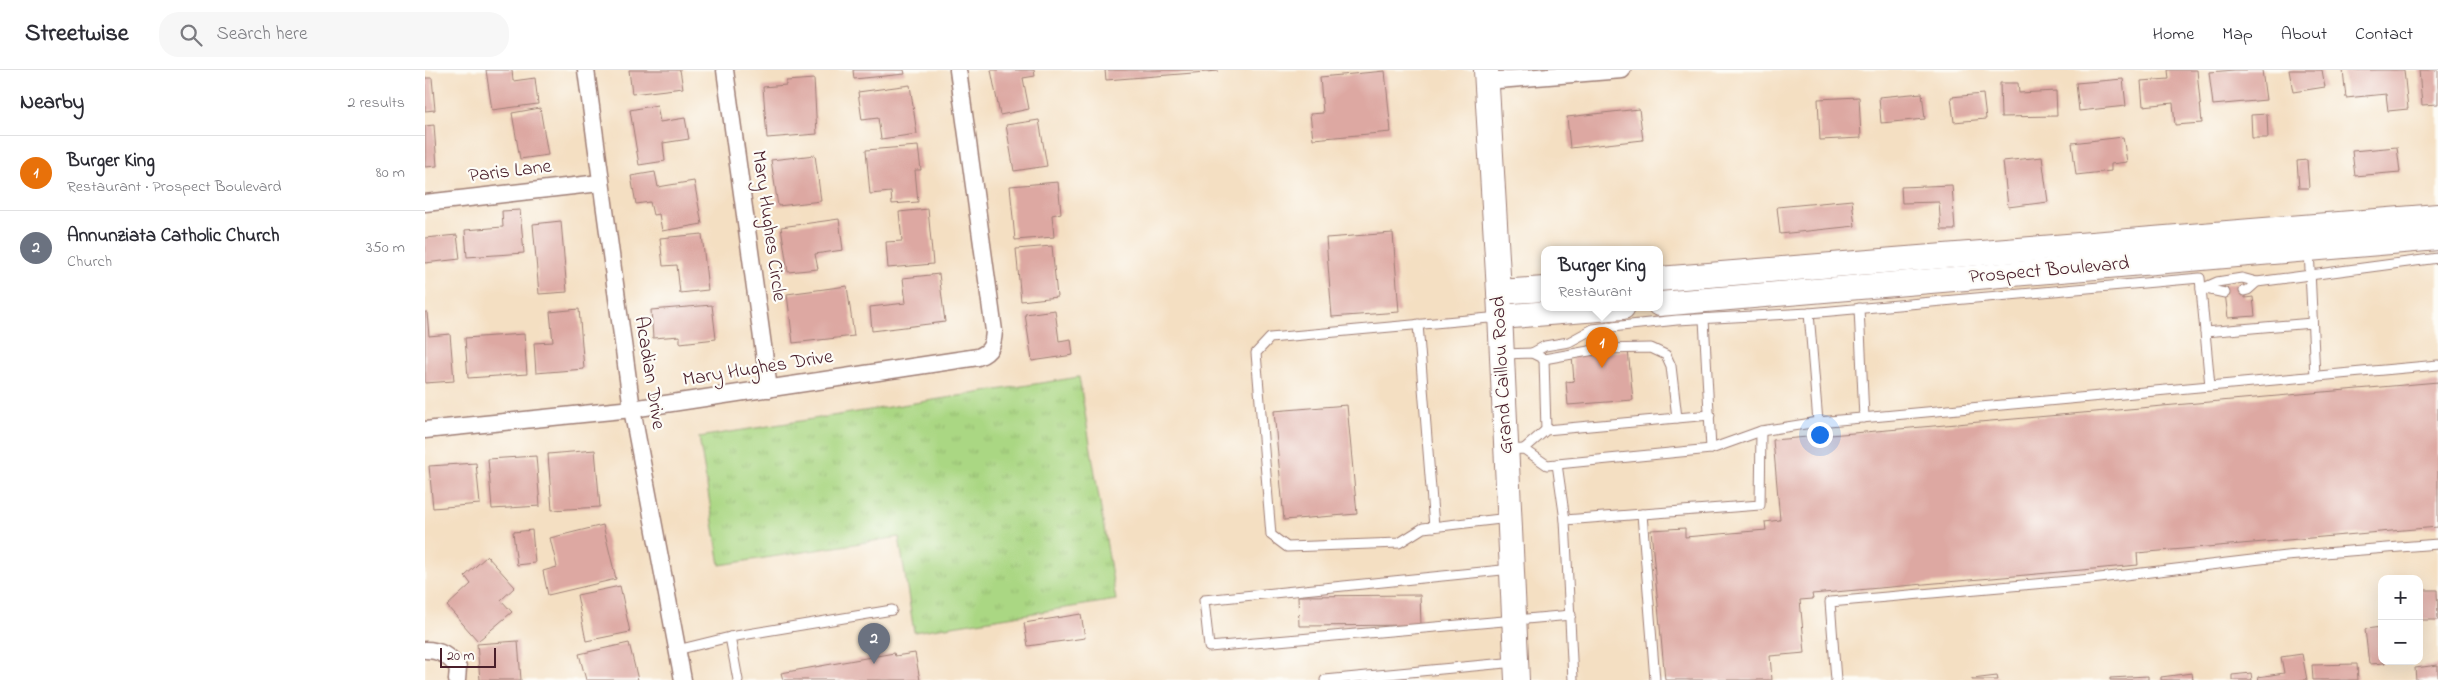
<!DOCTYPE html>
<html lang="en">
<head>
<meta charset="utf-8">
<style>
	:root { --surface:#fff; --page:#f7f7f7; --text:#2b2b33; --muted:#7c7c81; --line:#e1e1e2; --accent:#1a73e8 }
	body { margin:0; font-family:"Indie Flower",sans-serif; background:var(--page); color:var(--text) }
	.controls { position:absolute; right:15px; bottom:15px; display:grid; overflow:hidden; border-radius:10px; box-shadow:0 5px 20px #0002 }
	.controls button { width:45px; height:45px; display:grid; place-items:center; padding:0; border:0; border-bottom:1px solid var(--line); background:var(--surface); color:var(--text); font:25px sans-serif }
	.scale { position:absolute; left:15px; bottom:12px; width:56px; box-sizing:border-box; padding-left:5px; border:2px solid #4a1f2b; border-top:0; font-size:14px; line-height:18px; white-space:nowrap; color:#4a1f2b; -webkit-text-stroke:4px #fdfcf7; paint-order:stroke }
	.you { position:absolute; left:1394px; top:364px; width:18px; height:18px; margin:-12px; border:4px solid #fff; border-radius:50%; background:#1a73e8; box-shadow:0 0 0 8px #1a73e833 }
	.badge { display:grid; place-items:center; width:32px; height:32px; border-radius:50%; background:var(--accent); color:#fff; font-size:16px; font-weight:700 }
	.pin { position:absolute; translate:-50% -41px; filter:drop-shadow(0 1px 2px #0008) }
	.pin::after { content:''; position:absolute; top:26px; width:18px; height:15px; background:inherit; clip-path:polygon(0 0,100% 0,50% 100%) }
	.popup { position:absolute; left:1116px; top:176px; width:122px; height:65px; box-sizing:border-box; display:grid; place-content:center; border-radius:10px; background:var(--surface); filter:drop-shadow(0 1px 4px #0005); font-size:16px; white-space:nowrap; color:var(--muted) }
	.popup b { font-size:19px; color:var(--text) }
	.popup::after { content:''; position:absolute; left:50%; top:100%; margin-left:-10px; border:10px solid transparent; border-top-color:var(--surface) }
	.list { margin:0; padding:0; list-style:none }
	h2 { display:flex; justify-content:space-between; align-items:center; height:65px; margin:0; padding:0 20px; font-size:21px }
	h2 small { font-size:16px; font-weight:400; color:var(--muted) }
	.list li { display:grid; grid-template-columns:32px 1fr auto; gap:15px; align-items:center; box-sizing:border-box; height:75px; padding:0 20px; border-top:1px solid var(--line) }
	.list b { display:block; font-size:19px; white-space:nowrap }
	.list p { margin:0; font-size:16px; white-space:nowrap; color:var(--muted) }
	.list em { font-size:16px; font-style:normal; color:var(--muted) }
	.icon { flex:none; width:28px; height:28px; fill:none; stroke:currentColor; stroke-width:2; stroke-linecap:round; stroke-linejoin:round }
	.map { position:relative; flex:none; width:2013px; height:610px; overflow:hidden }
	header { display:flex; align-items:center; gap:30px; box-sizing:border-box; height:70px; padding:0 25px; background:var(--surface); border-bottom:1px solid var(--line) }
	header strong { font-size:24px }
	nav { display:flex; gap:28px; margin-inline-start:auto; font-size:18px }
	.search { width:350px; height:45px; background:var(--page); display:flex; align-items:center; gap:12px; box-sizing:border-box; padding:0 18px; border-radius:20px; color:var(--muted); font-size:19px }
	main { display:flex }
	aside { flex:1; background:var(--surface) }
	.map>svg:first-child { display:block }
	.grass { fill:url(#grass-tufts); stroke:#7a7b57 }
	.building { fill:#dda8a2 }
	.lines { fill:none; stroke-linecap:round; stroke-linejoin:round }
	.lane-casing { stroke:#9f7f76; stroke-width:11 }
	.street-casing { stroke:#9f7f76; stroke-width:19 }
	.secondary-casing { stroke:#9f7f76; stroke-width:26 }
	.lane { stroke:#fff; stroke-width:9 }
	.street { stroke:#fff; stroke-width:16 }
	.secondary { stroke:#fff; stroke-width:24 }
	.labels { text-anchor:middle; dominant-baseline:central; stroke-width:4.5; stroke-linejoin:round; paint-order:stroke }
	.street-label { font-size:20px; fill:#4a1f2b; stroke:#fdfcf7 }
</style>
</head>
<body>
<header>
<strong>Streetwise</strong>
<div class="search"><svg class="icon" aria-label="search" viewBox="0 0 24 24"><circle cx="10" cy="10" r="6"/><path d="M15 15l6 6"/></svg>Search here</div>
<nav><a>Home</a><a>Map</a><a>About</a><a>Contact</a></nav>
</header>
<main>
<aside>
<h2>Nearby<small>2 results</small></h2>
<ul class="list">
<li><span class="badge" style="background:#e8710a">1</span><div><b>Burger King</b><p>Restaurant · Prospect Boulevard</p></div><em>80 m</em></li>
<li><span class="badge" style="background:#6b7280">2</span><div><b>Annunziata Catholic Church</b><p>Church</p></div><em>350 m</em></li>
</ul>
</aside>
<div class="map">
<svg width="2013" height="610" viewBox="0 0 2013 610">
	<defs>
		<pattern id="grass-tufts" width="24" height="20" patternUnits="userSpaceOnUse" patternTransform="scale(1.25)"><rect width="24" height="20" fill="#aad783"/><path d="M3 7l-1-3M5 7V3M7 7l1-3M15 17l-1-3M17 17v-4M19 17l1-3" fill="none" stroke="#94b871"/></pattern>
	</defs>
	<rect width="100%" height="100%" fill="#fdfcf7"/>
	<filter id="ink" filterUnits="userSpaceOnUse"><feTurbulence type="fractalNoise" baseFrequency=".02" numOctaves="2"/><feDisplacementMap in="SourceGraphic" scale="10" xChannelSelector="R" yChannelSelector="G"/><feConvolveMatrix kernelMatrix="1 2 1 2 8 2 1 2 1" color-interpolation-filters="sRGB"/></filter>
	<filter id="wash" filterUnits="userSpaceOnUse"><feTurbulence type="fractalNoise" baseFrequency=".0096" numOctaves="4" result="noise"/><feDisplacementMap in="SourceGraphic" scale="20" xChannelSelector="R" yChannelSelector="G"/><feGaussianBlur stdDeviation="1.12" result="paint"/><feColorMatrix in="noise" values="0 0 0 0 0 0 0 0 0 0 0 0 0 0 0 0 0 1.4 0 .05"/><feComposite in="paint" operator="in"/></filter>
	<g filter="url(#wash)">
		<rect width="100%" height="100%" fill="#f4dfc2"/>
		<polygon class="grass" points="654,307 691,530 489,562 474,467 295,495 274,367"/>
		<g id="blocks">
			<g class="building">
				<polygon points="61,0 87,0 88,11 110,8 113,34 67,40"/>
				<polygon points="204,0 255,0 258,18 207,24"/>
				<polygon points="428,0 479,0 480,4 429,9"/>
				<polygon points="566,0 609,0 610,6 598,8 604,39 575,45"/>
				<polygon points="680,0 793,0 793,1 681,10"/>
				<polygon points="1743,0 1772,0 1777,53 1750,55 1748,33 1718,36 1716,11 1744,9"/>
				<polygon points="1810,0 1837,0 1841,30 1788,35 1784,2"/>
				<polygon points="1864,0 1897,0 1900,17 1868,22"/>
				<polygon points="1918,0 1979,0 1983,39 1963,41 1961,24 1921,28"/>
				<polygon points="1994,0 2013,0 2013,34 1997,35"/>
				<polygon points="960,1 966,62 888,69 885,44 898,43 895,7"/>
				<polygon points="0,8 7,8 10,40 0,41"/>
				<polygon points="389,9 392,64 342,68 338,17 361,15 361,11"/>
				<polygon points="1698,9 1701,36 1654,41 1651,13"/>
				<polygon points="1575,13 1593,13 1594,23 1631,21 1632,46 1576,47"/>
				<polygon points="485,15 492,64 456,69 453,48 437,50 433,22"/>
				<polygon points="1497,23 1500,49 1456,53 1454,27"/>
				<polygon points="1558,24 1561,49 1529,52 1526,27"/>
				<polygon points="1434,27 1436,68 1395,70 1393,29"/>
				<polygon points="232,35 235,52 260,48 264,69 238,73 240,91 214,95 205,40"/>
				<polygon points="115,38 123,85 95,89 87,43"/>
				<polygon points="1214,39 1218,70 1145,78 1142,47"/>
				<polygon points="1842,44 1843,68 1827,68 1826,45"/>
				<polygon points="614,50 622,96 589,101 581,55"/>
				<polygon points="9,55 12,96 0,97 0,56"/>
				<polygon points="1698,67 1702,92 1686,94 1686,101 1651,105 1647,73"/>
				<polygon points="493,76 496,100 490,100 493,132 467,134 466,122 445,124 441,80"/>
				<polygon points="1972,77 1975,102 1930,106 1927,81"/>
				<polygon points="390,85 396,131 353,136 346,90"/>
				<polygon points="1617,87 1623,132 1583,137 1578,91"/>
				<polygon points="1882,90 1884,118 1874,118 1872,91"/>
				<polygon points="230,102 233,117 269,111 277,154 237,161 234,144 228,145 225,132 211,134 206,106"/>
				<polygon points="633,112 636,143 627,145 629,167 590,170 585,116"/>
				<polygon points="1527,115 1530,160 1516,160 1514,132 1477,133 1476,117"/>
				<polygon points="1427,130 1430,156 1355,164 1352,137"/>
				<polygon points="503,139 508,194 463,198 461,172 477,171 474,142"/>
				<polygon points="95,140 99,183 42,187 40,160 78,157 77,141"/>
				<polygon points="414,149 418,180 390,184 393,199 363,202 356,157"/>
				<polygon points="136,151 142,222 114,224 108,154"/>
				<polygon points="968,163 974,242 907,247 901,168"/>
				<polygon points="277,164 283,220 255,223 252,195 238,196 235,168"/>
				<polygon points="32,165 35,189 0,193 0,168"/>
				<polygon points="627,176 632,227 596,231 591,179"/>
				<polygon points="514,204 520,252 447,261 445,237 481,233 478,208"/>
				<polygon points="1818,212 1820,228 1828,227 1830,246 1803,248 1799,214"/>
				<polygon points="422,216 429,266 368,273 362,224"/>
				<polygon points="287,235 291,269 255,273 255,266 228,268 226,240"/>
				<polygon points="154,239 159,299 111,303 109,273 128,272 125,242"/>
				<polygon points="630,240 634,271 646,269 648,285 607,291 600,244"/>
				<polygon points="0,242 2,242 4,266 25,264 29,311 0,313"/>
				<polygon points="99,264 102,304 43,308 40,268"/>
				<polygon points="1203,280 1208,330 1143,335 1141,312 1149,311 1147,285"/>
				<polygon points="2013,312 2013,457 1712,483 1713,495 1387,524 1388,529 1375,530 1380,583 1345,586 1347,610 1240,610 1226,460 1260,458 1260,467 1341,460 1340,452 1355,450 1348,370"/>
				<polygon points="922,335 932,444 859,450 849,341"/>
				<polygon points="170,380 175,437 127,440 123,384"/>
				<polygon points="111,386 115,436 67,439 63,389"/>
				<polygon points="51,393 55,434 8,438 4,396"/>
				<polygon points="178,455 191,509 123,525 118,501 132,497 125,468"/>
				<polygon points="107,460 110,493 92,495 88,462"/>
				<polygon points="62,486 90,517 76,530 87,542 53,571 22,536 46,514 40,506"/>
				<polygon points="195,516 205,562 161,571 152,525"/>
				<polygon points="1994,520 2012,520 2013,550 1994,550"/>
				<polygon points="995,525 996,555 874,556 873,526"/>
				<polygon points="656,544 660,568 603,576 599,553"/>
				<polygon points="1957,557 1957,591 1961,593 1944,594 1940,559"/>
				<polygon points="93,571 96,610 55,610 52,574"/>
				<polygon points="204,573 213,610 161,610 154,584"/>
				<polygon points="469,583 470,586 490,583 495,610 358,610 356,603"/>
				<polygon points="1877,584 1882,610 1834,610 1833,607 1859,603 1856,587"/>
				<polygon points="1932,594 1933,610 1888,610 1887,595"/>
				<polygon points="2013,595 2013,610 1991,610 1990,598"/>
				<polygon points="1767,603 1768,610 1736,610 1736,607"/>
				<polygon points="1826,603 1827,610 1807,610 1807,605"/>
				<polygon points="1572,606 1573,610 1547,610 1547,609"/>
				<polygon points="1723,606 1723,610 1685,610 1685,608"/>
			</g>
		</g>
	</g>
	<g filter="url(#ink)">
		<use href="#blocks" fill-opacity="0" stroke="#9f7f76" stroke-width="1"/>
		<g class="lines">
			<g class="lane-casing">
				<g id="lane">
					<polyline points="1884,179 1890,307"/>
					<polyline points="1776,219 1792,212 1817,208 1832,212"/>
					<polyline points="1781,219 1800,223"/>
					<polyline points="1819,221 1823,220 1832,212 2013,188"/>
					<polyline points="1434,238 1439,348"/>
					<polyline points="1384,243 1393,352"/>
					<polyline points="1075,247 845,268 831,283 846,465 862,477 974,473 998,458 1084,448"/>
					<polyline points="1279,249 1286,379"/>
					<polyline points="993,254 1009,457"/>
					<polyline points="1780,262 1887,253"/>
					<polyline points="1107,283 1120,276 1144,272 1168,259 1252,250 1384,243 1775,208 1785,316"/>
					<polyline points="1079,284 1107,283 1119,289 1175,279 1226,278 1241,285 1246,296 1252,348"/>
					<polyline points="1119,289 1121,360"/>
					<polyline points="1099,379 1121,360 1285,345"/>
					<polyline points="1083,380 1099,379 1122,395 1286,379 1336,361 1393,352 2013,295"/>
					<polyline points="1132,394 1140,450"/>
					<polyline points="1217,444 1230,610"/>
					<polyline points="1087,499 779,530 784,577 1146,545"/>
					<polyline points="305,567 313,610"/>
					<polyline points="252,580 305,567 467,540"/>
					<polyline points="900,610 1091,592"/>
					<polyline points="1148,610 1140,450 1335,435 1336,361"/>
					<polyline points="1411,610 1405,532 1666,509 1861,486 2013,474"/>
				</g>
			</g>
			<g class="street-casing">
				<g id="street">
					<polyline points="161,0 207,339 258,610"/>
					<polyline points="300,0 344,319"/>
					<polyline points="1061,11 1197,0"/>
					<polyline points="0,133 175,113"/>
					<path d="M0,360L207,339L553,287C566,282 568,275 569,261L533,0"/>
					<path d="M0,580C15,580 24,586 33,598L32,610"/>
				</g>
			</g>
			<g class="secondary-casing">
				<g id="secondary">
					<polyline points="1061,0 1074,222 1092,610"/>
					<polyline points="1234,209 2013,146"/>
					<polyline points="1074,222 1120,219"/>
					<polyline points="1234,234 2013,168"/>
					<polyline points="1075,247 1198,237"/>
				</g>
			</g>
			<use href="#lane" class="lane"/>
			<use href="#street" class="street"/>
			<use href="#secondary" class="secondary"/>
		</g>
	</g>
	<g class="labels">
		<g class="street-label">
			<text transform="translate(85 102) rotate(-7)">Paris Lane</text>
			<text transform="translate(343 156) rotate(82)">Mary Hughes Circle</text>
			<text transform="translate(1624 201) rotate(-5)">Prospect Boulevard</text>
			<text transform="translate(333 299) rotate(-9)">Mary Hughes Drive</text>
			<text transform="translate(224 303) rotate(81)">Acadian Drive</text>
			<text transform="translate(1078 305) rotate(-93)">Grand Caillou Road</text>
		</g>
	</g>
</svg>
<div class="controls">
<button>+</button>
<button>−</button>
</div>
<div class="scale">20 m</div>
<div class="you"></div>
<div class="pin badge" style="left:1177px;top:298px;background:#e8710a">1</div>
<div class="popup"><b>Burger King</b>Restaurant</div>
<div class="pin badge" style="left:449px;top:594px;background:#6b7280">2</div>
</div>
</main>
</body>
</html>
